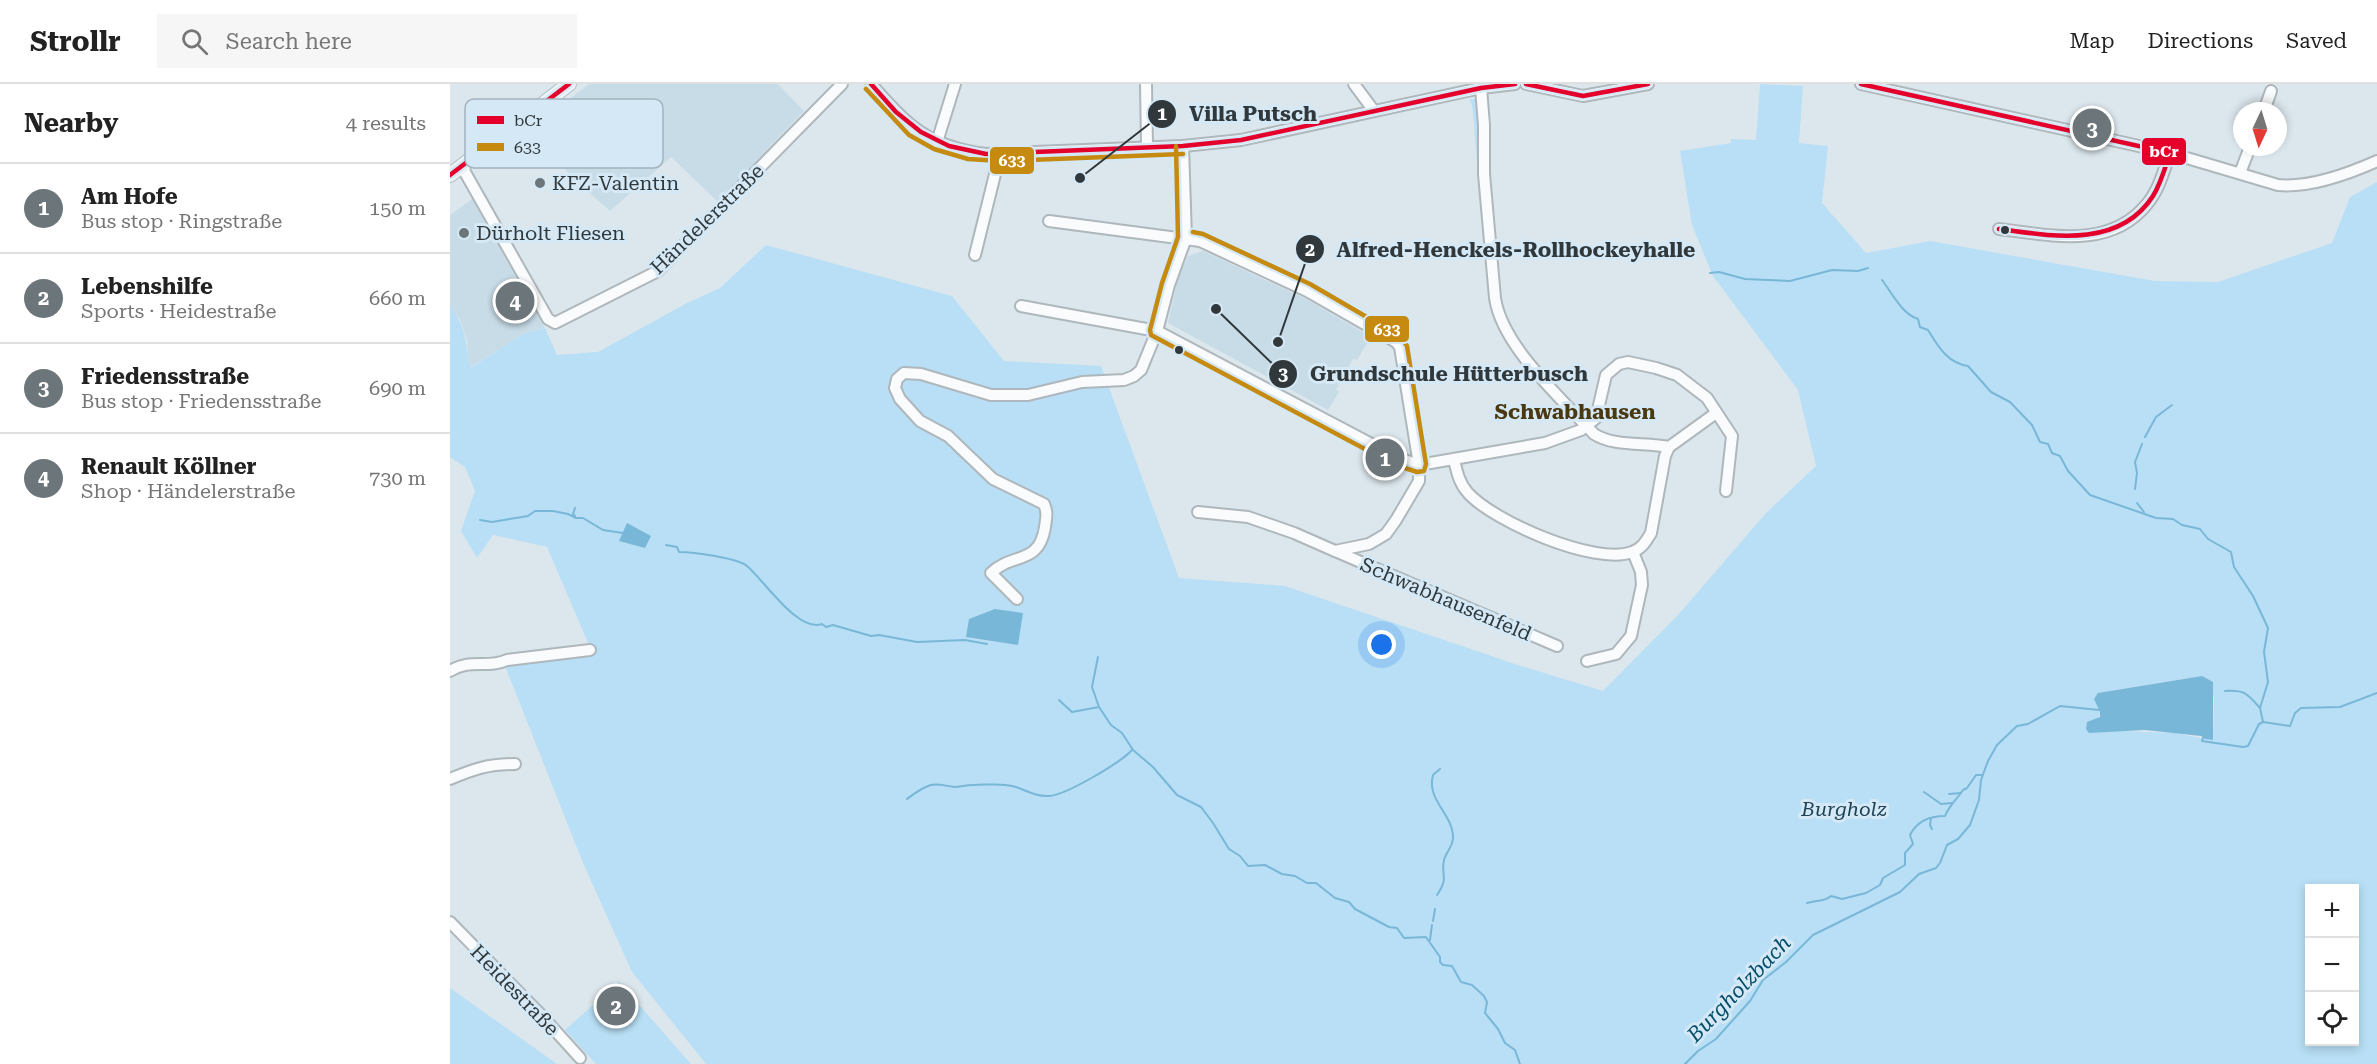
<!DOCTYPE html>
<html lang="en">
<head>
<meta charset="utf-8">
<style>
	:root { --surface:#fff; --page:#f6f6f6; --text:#222; --muted:#767676; --line:#e0e0e0; --accent:#6c757a }
	body { margin:0; font-family:"Roboto Serif",serif; background:var(--page); color:var(--text) }
	.controls { position:absolute; right:18px; bottom:18px; display:grid; overflow:hidden; border-radius:0px; box-shadow:0 3px 9px #0003 }
	.controls button { width:54px; height:54px; display:grid; place-items:center; padding:0; border:0; border-bottom:2px solid var(--line); background:var(--surface); color:var(--text); font:30px sans-serif }
	.compass { position:absolute; left:1783px; top:18px; width:54px; height:54px; border-radius:50%; background:var(--surface); box-shadow:0 3px 9px #0003; rotate:184deg }
	.you { position:absolute; left:932px; top:561px; width:21px; height:21px; margin:-15px; border:4px solid #fff; border-radius:50%; background:#1a73e8; box-shadow:0 0 0 9px #1a73e833 }
	.badge { display:grid; place-items:center; width:39px; height:39px; border-radius:50%; background:var(--accent); color:#fff; font-size:20px; font-weight:700 }
	.pin { position:absolute; translate:-50% -50%; border:3px solid #fff; box-shadow:0 2px 6px #0006 }
	.list { margin:0; padding:0; list-style:none }
	h2 { display:flex; justify-content:space-between; align-items:center; height:78px; margin:0; padding:0 24px; font-size:26px }
	h2 small { font-size:20px; font-weight:400; color:var(--muted) }
	.list li { display:grid; grid-template-columns:39px 1fr auto; gap:18px; align-items:center; box-sizing:border-box; height:90px; padding:0 24px; border-top:2px solid var(--line) }
	.list b { display:block; font-size:22px; white-space:nowrap }
	.list p { margin:0; font-size:20px; white-space:nowrap; color:var(--muted) }
	.list em { font-size:20px; font-style:normal; color:var(--muted) }
	.icon { flex:none; width:33px; height:33px; fill:none; stroke:currentColor; stroke-width:2; stroke-linecap:round; stroke-linejoin:round }
	.map { position:relative; flex:none; width:1927px; height:980px; overflow:hidden }
	header { display:flex; align-items:center; gap:36px; box-sizing:border-box; height:84px; padding:0 30px; background:var(--surface); border-bottom:2px solid var(--line) }
	header strong { font-size:28px }
	nav { display:flex; gap:33px; margin-inline-start:auto; font-size:21px }
	.search { width:420px; height:54px; background:var(--page); display:flex; align-items:center; gap:15px; box-sizing:border-box; padding:0 21px; border-radius:0px; color:var(--muted); font-size:22px }
	main { display:flex }
	aside { flex:1; background:var(--surface) }
	.map>svg:first-child { display:block }
	.built { fill:#c8dce7 }
	.green { fill:#b8dff5; fill-rule:evenodd }
	.water { fill:#79b7d8 }
	.lines { fill:none; stroke-linecap:round; stroke-linejoin:round }
	.stream { stroke:#79b7d8; stroke-width:2 }
	.minor-casing { stroke:#aeb7bc; stroke-width:14 }
	.major-casing { stroke:#b1bec5; stroke-width:16 }
	.minor { stroke:#fafbfc; stroke-width:10 }
	.major { stroke:#edf2f6; stroke-width:14 }
	.bus-1-casing { stroke:#d4e8f5; stroke-width:9 }
	.bus-2-casing { stroke:#d4e8f5; stroke-width:9 }
	.bus-1 { stroke:#e4002b; stroke-width:4.5 }
	.bus-2 { stroke:#c58a0f; stroke-width:4.5 }
	.poi-dot { fill:#6c757a; stroke:#d4e8f5; stroke-width:2 }
	.bus-dot { fill:#30383c; stroke:#d4e8f5; stroke-width:2 }
	.labels { text-anchor:middle; dominant-baseline:central; stroke-width:6; stroke-linejoin:round; paint-order:stroke }
	.poi-label { font-size:20px; fill:#30383c; stroke:#d4e8f5; text-anchor:start }
	.street-label { font-size:20px; fill:#30383c; stroke:#d4e8f5 }
	.park-label { font-size:20px; font-style:italic; fill:#1e4356; stroke:#d4e8f5 }
	.neighbourhood-label { font-size:21px; font-weight:bold; fill:#4a3811; stroke:#d4e8f5 }
	.water-label { font-size:21px; font-style:italic; fill:#054e6b; stroke:#d4e8f5 }
	.key { fill:#d4e8f5; stroke:#a3b3be; stroke-width:1.5 }
	.key-label { font-size:16px; fill:#30383c }
	.leader { fill:none; stroke:#30383c; stroke-width:2 }
	.callout-dot { fill:#30383c; stroke:#d4e8f5; stroke-width:2 }
	.mark-label { font-size:18px; text-anchor:middle; font-weight:bold; fill:#fff }
	.callout-label { font-size:21px; text-anchor:middle; font-weight:bold; fill:#30383c; stroke:#d4e8f5; stroke-width:6; stroke-linejoin:round; paint-order:stroke }
	.line-badge { stroke:#d4e8f5; stroke-width:2 }
	.badge-label { font-size:16px; text-anchor:middle; font-weight:bold; fill:#fff }
</style>
</head>
<body>
<header>
<strong>Strollr</strong>
<div class="search"><svg class="icon" aria-label="search" viewBox="0 0 24 24"><circle cx="10" cy="10" r="6"/><path d="M15 15l6 6"/></svg>Search here</div>
<nav><a>Map</a><a>Directions</a><a>Saved</a></nav>
</header>
<main>
<aside>
<h2>Nearby<small>4 results</small></h2>
<ul class="list">
<li><span class="badge">1</span><div><b>Am Hofe</b><p>Bus stop · Ringstraße</p></div><em>150 m</em></li>
<li><span class="badge">2</span><div><b>Lebenshilfe</b><p>Sports · Heidestraße</p></div><em>660 m</em></li>
<li><span class="badge">3</span><div><b>Friedensstraße</b><p>Bus stop · Friedensstraße</p></div><em>690 m</em></li>
<li><span class="badge">4</span><div><b>Renault Köllner</b><p>Shop · Händelerstraße</p></div><em>730 m</em></li>
</ul>
</aside>
<div class="map">
<svg width="1927" height="980" viewBox="0 0 1927 980">
	<rect width="100%" height="100%" fill="#dce7ed"/>
	<g class="built">
		<polygon points="139,0 328,0 354,27 267,117 221,73 160,127 121,93 84,42"/>
		<polygon points="22,115 95,244 75,249 19,284 17,256 10,236 0,221 0,131"/>
		<polygon points="753,167 856,215 921,253 907,276 903,275 886,306 889,308 878,326 718,239 728,194 738,172"/>
	</g>
	<g class="green">
		<path d="M1310,0L1353,2L1349,59L1378,62L1372,119L1416,169L1480,157L1705,197L1768,198L1882,159L1900,113L1927,98V980H256L182,888L133,779L55,582L142,568L97,463L43,451L27,474L11,447L25,407L15,383L0,373V221C17,246 15,256 20,284L75,249L95,244L107,271L148,268L237,219L270,204L316,161L502,212L554,277L651,282L729,494L835,502L1065,580L1153,607L1228,531L1316,429L1366,382L1348,306L1263,192L1242,141L1230,67L1281,59V55L1306,56ZM1752,592L1764,613L1763,656L1724,649L1673,647L1648,634L1660,607ZM1860,804H1904V958H1860Z"/>
		<polygon points="1028,14 1032,103 1029,103 1023,28 1021,18 1019,16"/>
		<polygon points="169,898 241,980 146,980 115,946"/>
		<polygon points="0,904 107,980 0,980"/>
	</g>
	<g class="water">
		<polygon points="177,439 201,452 195,464 169,457"/>
		<polygon points="545,525 573,529 568,561 516,553 519,535"/>
		<polygon points="1752,592 1763,598 1763,656 1755,655 1751,652 1695,646 1639,649 1636,645 1637,638 1650,633 1650,628 1644,615 1648,609"/>
	</g>
	<g class="lines">
		<g class="stream">
			<polyline points="1260,189 1269,188 1295,195 1340,197 1382,186 1408,187 1418,184"/>
			<path d="M1432,196C1442,209 1452,230 1468,235L1470,243L1478,246C1488,262 1497,279 1518,282L1541,308L1560,318L1582,341L1590,358L1598,360L1602,369L1610,372L1618,387L1640,411L1706,434L1723,435L1732,441L1750,445L1758,455L1781,468L1784,483L1803,512L1818,544L1814,568L1818,598L1810,624L1813,638"/>
			<polyline points="1695,353 1706,333 1722,321"/>
			<polyline points="1685,405 1687,389 1685,378 1692,360"/>
			<polyline points="1687,419 1694,428"/>
			<polyline points="125,432 123,430 125,424"/>
			<polyline points="30,436 42,438 78,432 85,427 103,427 118,430 126,434 133,434 153,446 173,449"/>
			<path d="M216,461L227,463L229,468C243,468 288,474 297,482C313,495 348,549 372,540L376,543L383,541L421,552L429,551L467,558L515,556L537,560"/>
			<polyline points="648,573 642,603 649,623"/>
			<path d="M1775,607C1795,606 1797,609 1810,624"/>
			<polyline points="609,616 622,628 649,623 661,641 672,649 683,666 703,683 727,711 751,723 763,739 779,765 790,772 798,782 815,781 832,790 845,792 857,799 866,799 885,814 899,818 905,825 939,843 947,844 954,854 976,853 990,873 990,878 993,881 1002,882 1011,898 1022,901 1034,912 1037,918 1035,929 1048,945 1055,959 1065,966 1070,980"/>
			<polyline points="1753,654 1752,657 1793,663 1798,662 1809,640 1813,638 1840,642 1845,629 1851,624 1890,623 1927,609"/>
			<polyline points="1474,708 1491,720 1502,719"/>
			<polyline points="1499,710 1511,709"/>
			<path d="M457,715C465,709 471,704 481,701C489,699 495,702 504,703C510,703 516,701 522,701C533,700 556,700 566,703C577,707 587,713 599,712C616,711 670,679 682,666"/>
			<polyline points="1481,734 1480,741 1482,745"/>
			<path d="M987,811C1000,792 990,791 994,776C996,769 1002,763 1003,755C1004,730 976,717 983,691L990,685"/>
			<path d="M1357,819C1366,816 1375,818 1381,812L1392,815L1416,809L1430,801L1433,794L1455,781V769L1463,760L1460,751C1467,737 1480,732 1495,732C1499,722 1507,715 1513,706L1517,704L1526,691H1532"/>
			<polyline points="983,837 985,825"/>
			<polyline points="980,856 982,841"/>
			<polyline points="1235,980 1248,967 1266,955 1300,917 1313,896 1336,878 1363,851 1450,808 1469,790 1486,784 1490,779 1497,761 1508,755 1520,741 1529,716 1531,696 1538,677 1547,661 1567,642 1578,640 1610,622 1649,626"/>
		</g>
		<g class="minor-casing">
			<g id="minor">
				<path d="M421,0C458,42 478,63 536,70L733,62L791,56L1031,4L1065,0"/>
				<polyline points="696,0 697,62"/>
				<polyline points="904,0 924,27"/>
				<polyline points="1076,0 1133,12 1198,0"/>
				<path d="M1411,0L1720,69L1828,101C1860,104 1898,90 1927,77"/>
				<path d="M1031,4L1034,41V90L1045,214C1052,262 1111,314 1144,350C1164,363 1196,358 1219,363"/>
				<polyline points="1814,27 1821,7"/>
				<polyline points="487,58 505,0"/>
				<polyline points="12,83 98,235 105,239 208,187 392,0"/>
				<polyline points="1790,89 1800,63"/>
				<polyline points="599,137 750,157 857,207 946,258 950,263 969,381 969,397 946,436 936,450 919,460 885,467 844,449 798,433 748,428"/>
				<path d="M1549,145C1600,151 1660,166 1697,120C1709,106 1714,86 1720,69"/>
				<polyline points="525,171 550,70"/>
				<polyline points="571,222 707,247 946,373 969,381 1095,359 1131,346 1146,334 1156,291 1169,280 1178,278 1206,284 1227,291 1257,314 1282,352 1276,407"/>
				<path d="M1004,376C1007,388 1009,399 1018,409C1043,437 1145,482 1182,468C1192,465 1196,457 1201,449L1215,372L1219,363L1266,329"/>
				<polyline points="885,467 1107,562"/>
				<path d="M567,515L541,489C562,468 589,482 595,443C596,435 598,429 594,420L543,395L498,352L470,337L450,315L445,304L447,295L454,289L471,290L541,311H578L632,298L674,296L684,292L691,286L707,247L719,201L736,154L733,62"/>
				<polyline points="1137,577 1166,570 1181,552 1192,501 1191,488 1183,468"/>
				<path d="M0,587C20,574 38,585 57,576L140,566"/>
				<path d="M0,695C24,685 38,680 65,680"/>
				<polyline points="0,838 92,932 130,974"/>
			</g>
		</g>
		<g class="major-casing">
			<polyline id="major" points="0,91 119,0"/>
		</g>
		<use href="#minor" class="minor"/>
		<use href="#major" class="major"/>
		<g class="bus-1-casing">
			<g id="bus-1">
				<polyline points="421,0 446,28 471,48 499,62 536,70 733,62 791,56 1031,4 1065,0"/>
				<polyline points="1076,0 1133,12 1198,0"/>
				<path d="M1411,0L1720,69C1715,84 1711,99 1703,112C1669,165 1601,152 1549,145"/>
				<polyline points="0,91 119,0"/>
			</g>
		</g>
		<g class="bus-2-casing">
			<g id="bus-2">
				<polyline points="416,5 459,51 484,65 518,75 550,77 733,70"/>
				<polyline points="726,62 728,153 712,199 700,246 701,251 943,380 967,388 974,387 976,380 957,262 951,253 860,200 753,150 743,148"/>
			</g>
		</g>
		<use href="#bus-1" class="bus-1"/>
		<use href="#bus-2" class="bus-2"/>
	</g>
	<g class="poi-dot">
		<circle cx="90" cy="99" r="6"/>
		<circle cx="14" cy="149" r="6"/>
	</g>
	<g class="bus-dot">
		<circle cx="1555" cy="146" r="5"/>
		<circle cx="729" cy="266" r="5"/>
	</g>
	<g class="labels">
		<g class="poi-label">
			<text x="102" y="99">KFZ-Valentin</text>
			<text x="26" y="149">Dürholt Fliesen</text>
		</g>
		<g class="street-label">
			<text transform="translate(257 135) rotate(-44)">Händelerstraße</text>
			<text transform="translate(996 515) rotate(23)">Schwabhausenfeld</text>
			<text transform="translate(65 906) rotate(46)">Heidestraße</text>
		</g>
		<g class="park-label">
			<text x="1394" y="725">Burgholz</text>
		</g>
		<g class="neighbourhood-label">
			<text x="1125" y="328">Schwabhausen</text>
		</g>
		<g class="water-label">
			<text transform="translate(1289 905) rotate(-46)">Burgholzbach</text>
		</g>
	</g>
	<rect x="15" y="15" width="198" height="69" rx="9" class="key"/>
	<rect x="27" y="32" width="27" height="8" fill="#e4002b"/>
	<rect x="27" y="59" width="27" height="8" fill="#c58a0f"/>
	<g class="key-label">
		<text x="64" y="42">bCr</text>
		<text x="64" y="69">633</text>
	</g>
	<path class="leader" d="M630 94L712 30M828 258L860 165M766 225L833 290"/>
	<g class="callout-dot">
		<circle cx="630" cy="94" r="6"/>
		<circle cx="828" cy="258" r="6"/>
		<circle cx="766" cy="225" r="6"/>
		<circle cx="712" cy="30" r="15"/>
		<circle cx="860" cy="165" r="15"/>
		<circle cx="833" cy="290" r="15"/>
	</g>
	<g class="mark-label">
		<text x="712" y="36">1</text>
		<text x="860" y="172">2</text>
		<text x="833" y="296">3</text>
	</g>
	<g class="callout-label">
		<text x="803" y="37">Villa Putsch</text>
		<text x="1066" y="173">Alfred-Henckels-Rollhockeyhalle</text>
		<text x="999" y="297">Grundschule Hütterbusch</text>
	</g>
	<g class="line-badge">
		<rect x="1691" y="53" width="46" height="29" rx="6" fill="#e4002b"/>
		<rect x="539" y="62" width="46" height="29" rx="6" fill="#c58a0f"/>
		<rect x="914" y="231" width="46" height="28" rx="6" fill="#c58a0f"/>
	</g>
	<g class="badge-label">
		<text x="1714" y="73">bCr</text>
		<text x="562" y="82">633</text>
		<text x="937" y="251">633</text>
	</g>
</svg>
<div class="controls">
<button>+</button>
<button>−</button>
<button><svg class="icon" aria-label="locate" viewBox="0 0 24 24"><circle cx="12" cy="12" r="6"/><path d="M12 2v4M12 18v4M2 12h4M18 12h4"/></svg></button>
</div>
<svg class="compass" viewBox="-18 -18 36 36"><path d="M0-13l5 13h-10z" fill="#e53935"/><path d="M0 13l5-13h-10z" fill="#767676"/></svg>
<div class="you"></div>
<div class="pin badge" style="left:935px;top:374px">1</div>
<div class="pin badge" style="left:166px;top:922px">2</div>
<div class="pin badge" style="left:1642px;top:44px">3</div>
<div class="pin badge" style="left:65px;top:217px">4</div>
</div>
</main>
</body>
</html>
